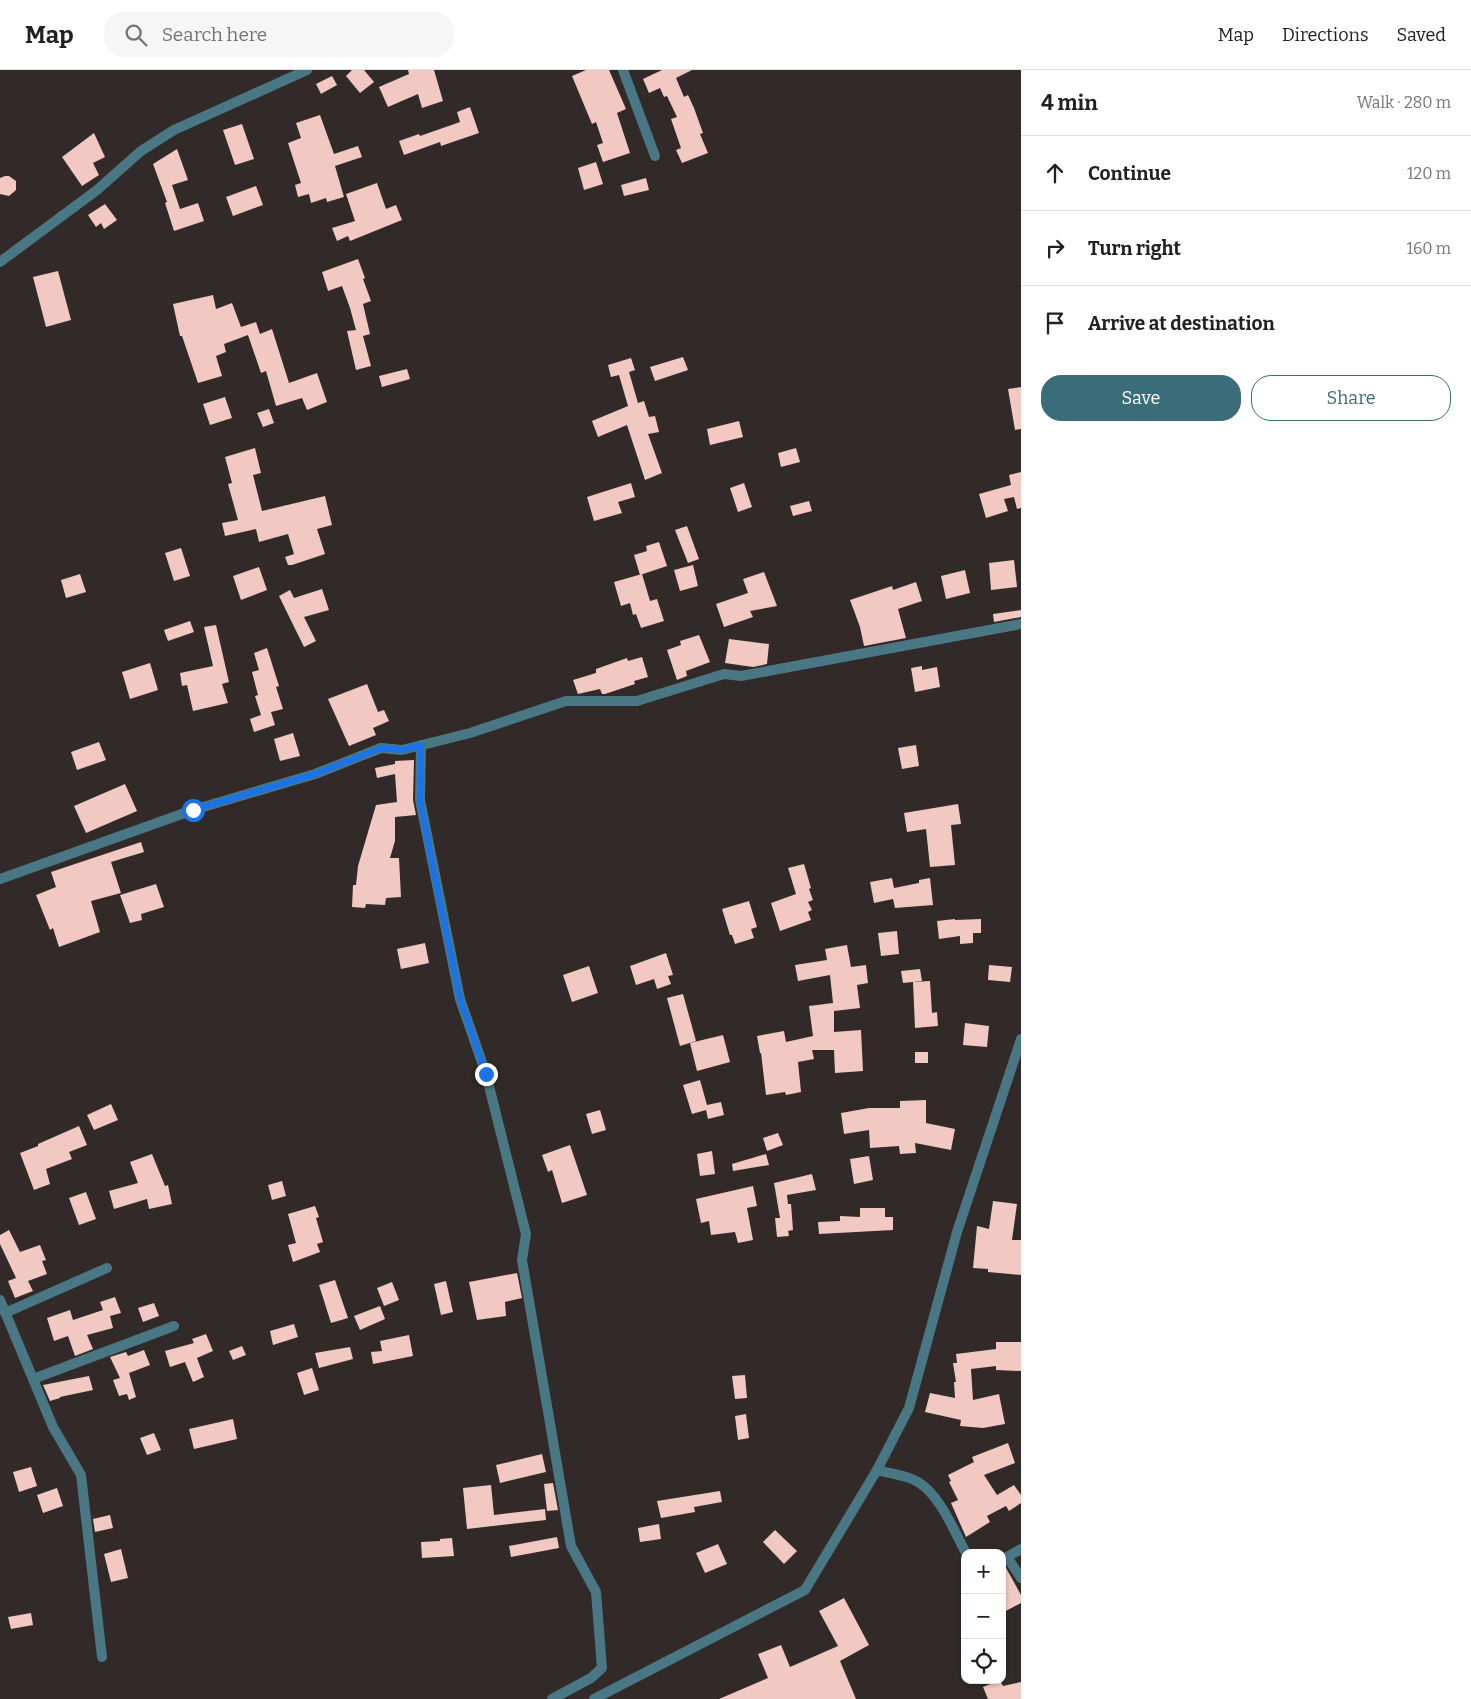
<!DOCTYPE html>
<html lang="en">
<head>
<meta charset="utf-8">
<style>
	:root { --surface:#fff; --page:#f6f6f6; --text:#202124; --muted:#757577; --line:#e0e0e0; --accent:#3a6c7a }
	body { margin:0; font-family:Bitter,serif; background:var(--page); color:var(--text) }
	.controls { position:absolute; right:15px; bottom:15px; display:grid; overflow:hidden; border-radius:10px; box-shadow:0 1px 4px #0004 }
	.controls button { width:45px; height:45px; display:grid; place-items:center; padding:0; border:0; border-bottom:1px solid var(--line); background:var(--surface); color:var(--text); font:25px sans-serif }
	.stop { position:absolute; width:15px; height:15px; margin:-11px; border:4px solid #1a73e8; border-radius:50%; background:#fff }
	.stop.end { background:#1a73e8; border-color:#fff; box-shadow:0 1px 5px #0008 }
	.list { margin:0; padding:0; list-style:none }
	h2 { display:flex; justify-content:space-between; align-items:center; height:65px; margin:0; padding:0 20px; font-size:21px }
	h2 small { font-size:16px; font-weight:400; color:var(--muted) }
	.list li { display:grid; grid-template-columns:32px 1fr auto; gap:15px; align-items:center; box-sizing:border-box; height:75px; padding:0 20px; border-top:1px solid var(--line) }
	.list b { display:block; font-size:19px; white-space:nowrap }
	.list em { font-size:16px; font-style:normal; color:var(--muted) }
	.actions { display:flex; gap:10px; padding:15px 20px }
	.actions a { flex:1; padding:11px 0; border:1px solid var(--accent); border-radius:20px; text-align:center; font-size:18px; color:var(--accent) }
	.actions .main { background:var(--accent); color:#fff }
	.icon { flex:none; width:28px; height:28px; fill:none; stroke:currentColor; stroke-width:2; stroke-linecap:round; stroke-linejoin:round }
	.map { position:relative; flex:none; width:1021px; height:1629px; overflow:hidden }
	header { display:flex; align-items:center; gap:30px; box-sizing:border-box; height:70px; padding:0 25px; background:var(--surface); border-bottom:1px solid var(--line) }
	header strong { font-size:24px }
	nav { display:flex; gap:28px; margin-inline-start:auto; font-size:18px }
	.search { width:350px; height:45px; background:var(--page); display:flex; align-items:center; gap:12px; box-sizing:border-box; padding:0 18px; border-radius:20px; color:var(--muted); font-size:19px }
	main { display:flex }
	aside { flex:1; background:var(--surface) }
	.map>svg:first-child { display:block }
	.building { fill:#f1c8c2 }
	.lines { fill:none; stroke-linecap:round; stroke-linejoin:round }
	.minor { stroke:#4a7784; stroke-width:10 }
	.tertiary { stroke:#4a7784; stroke-width:10 }
	.route { stroke:#1a73e8; stroke-width:6 }
</style>
</head>
<body>
<header>
<strong>Map</strong>
<div class="search"><svg class="icon" aria-label="search" viewBox="0 0 24 24"><circle cx="10" cy="10" r="6"/><path d="M15 15l6 6"/></svg>Search here</div>
<nav><a>Map</a><a>Directions</a><a>Saved</a></nav>
</header>
<main>
<div class="map">
<svg width="1021" height="1629" viewBox="0 0 1021 1629">
	<rect width="100%" height="100%" fill="#312a29"/>
	<g class="building">
		<polygon points="352,0 364,0 374,12 360,23 346,6"/>
		<polygon points="408,0 434,0 443,31 422,38 418,24 388,37 379,17 409,4"/>
		<polygon points="586,0 609,0 626,39 617,43 630,83 603,92 597,75 603,73 596,52 592,54 572,6"/>
		<polygon points="662,0 692,0 676,8 684,27 688,25 694,38 703,63 700,64 708,83 682,93 676,80 681,78 671,49 677,47 667,26 664,27 660,18 649,23 643,9"/>
		<polygon points="332,6 337,15 321,24 316,14"/>
		<polygon points="470,37 479,63 441,76 440,72 404,85 399,71 419,64 420,66 460,52 457,42"/>
		<polygon points="320,45 334,84 358,76 362,87 335,96 344,127 327,132 326,128 311,133 309,124 298,127 295,115 301,113 288,73 301,68 296,53"/>
		<polygon points="242,54 254,89 235,95 223,60"/>
		<polygon points="94,63 105,87 93,93 99,105 82,116 62,87"/>
		<polygon points="177,79 188,110 172,115 180,139 198,133 204,151 174,161 165,133 167,132 153,94"/>
		<polygon points="596,92 603,114 584,120 578,98"/>
		<polygon points="5,106 9,106 16,111 16,120 9,126 0,124 0,108"/>
		<polygon points="646,108 649,120 624,126 621,115"/>
		<polygon points="377,113 386,139 396,135 402,150 350,171 348,166 337,171 332,158 355,151 346,124"/>
		<polygon points="256,116 263,135 233,146 226,127"/>
		<polygon points="105,134 117,150 104,159 101,153 96,157 88,145"/>
		<polygon points="358,189 365,208 363,209 371,231 363,234 370,264 363,266 371,296 356,300 347,261 356,260 350,238 342,216 328,221 322,202"/>
		<polygon points="58,201 71,250 46,257 33,207"/>
		<polygon points="213,225 216,239 232,233 241,257 256,252 260,264 272,259 289,313 317,303 327,332 307,340 302,328 276,336 266,301 261,303 248,265 224,274 226,282 216,286 222,306 198,313 182,266 180,266 173,234"/>
		<polygon points="683,287 688,300 655,311 650,297"/>
		<polygon points="631,288 635,300 629,302 638,333 644,331 649,347 655,346 659,362 648,364 662,403 645,410 627,355 598,367 592,351 628,336 619,305 611,307 608,295"/>
		<polygon points="407,299 410,309 382,317 379,306"/>
		<polygon points="1021,317 1021,359 1015,360 1008,319"/>
		<polygon points="225,327 232,348 210,355 203,334"/>
		<polygon points="269,339 274,353 263,357 257,343"/>
		<polygon points="739,351 743,367 710,375 707,359"/>
		<polygon points="255,378 261,403 253,405 262,441 325,426 332,455 317,459 325,484 292,495 288,495 285,487 294,484 288,464 259,472 256,459 225,466 222,453 238,450 228,414 232,413 225,387"/>
		<polygon points="796,378 800,392 781,397 778,383"/>
		<polygon points="1021,402 1021,438 1017,439 1014,427 1004,429 1008,441 986,448 979,424 1011,415 1009,405"/>
		<polygon points="631,413 635,427 618,432 622,443 594,451 587,427"/>
		<polygon points="744,413 752,437 738,442 730,418"/>
		<polygon points="809,431 812,441 793,446 790,436"/>
		<polygon points="687,456 699,489 688,493 675,460"/>
		<polygon points="659,472 667,496 640,505 634,485 647,481 646,476"/>
		<polygon points="181,478 190,506 174,511 165,483"/>
		<polygon points="1014,490 1017,517 991,520 989,493"/>
		<polygon points="693,495 698,516 680,521 674,500"/>
		<polygon points="259,497 267,520 241,530 233,506"/>
		<polygon points="965,500 970,523 946,529 941,506"/>
		<polygon points="764,502 777,536 750,541 753,547 724,557 716,534 748,523 743,509"/>
		<polygon points="80,504 86,522 66,528 61,510"/>
		<polygon points="642,504 650,531 657,529 664,551 641,558 636,544 633,545 630,533 621,536 614,512"/>
		<polygon points="916,512 922,531 898,539 906,568 864,576 860,557 850,530 892,516 893,520"/>
		<polygon points="322,519 329,540 304,547 316,571 304,577 279,526 290,520 294,528"/>
		<polygon points="1021,540 1021,547 994,552 993,544"/>
		<polygon points="190,551 194,562 168,571 164,560"/>
		<polygon points="216,555 229,612 222,614 228,633 193,641 187,615 182,616 180,603 213,596 204,557"/>
		<polygon points="699,565 710,592 686,601 687,606 677,610 667,580 681,575 680,571"/>
		<polygon points="729,569 769,574 767,594 753,597 725,593"/>
		<polygon points="267,578 279,616 276,617 283,639 271,642 275,655 254,662 250,649 261,645 255,626 258,625 252,602 259,600 254,583"/>
		<polygon points="642,587 648,607 634,611 635,614 605,624 602,624 600,619 578,624 573,610 596,603 596,599 627,588 628,591"/>
		<polygon points="150,593 158,620 130,629 122,602"/>
		<polygon points="922,596 922,600 937,597 940,617 915,622 911,598"/>
		<polygon points="367,614 378,642 384,640 389,651 373,658 376,665 349,676 328,629"/>
		<polygon points="293,663 300,686 280,691 274,669"/>
		<polygon points="99,672 106,690 77,700 71,682"/>
		<polygon points="916,675 919,696 902,699 898,678"/>
		<polygon points="414,690 413,730 416,745 395,747 395,771 390,788 399,788 401,827 386,828 385,835 366,834 365,838 352,837 353,815 356,815 358,796 376,735 397,732 395,704 377,708 375,698 395,694 395,691"/>
		<polygon points="125,714 137,741 86,763 74,736"/>
		<polygon points="958,734 961,754 951,755 955,795 930,797 926,759 907,762 904,743"/>
		<polygon points="141,772 144,782 111,792 121,823 91,831 100,862 59,877 53,858 50,860 36,825 56,817 51,802"/>
		<polygon points="804,794 811,818 809,819 813,830 808,832 812,840 808,842 811,850 780,861 771,833 796,824 788,798"/>
		<polygon points="892,808 894,818 919,813 919,810 930,808 933,835 895,838 893,829 874,833 870,812"/>
		<polygon points="156,814 164,837 141,844 142,850 130,853 120,825"/>
		<polygon points="749,831 757,857 751,859 754,868 735,874 732,865 730,865 722,839"/>
		<polygon points="955,849 955,850 981,849 981,863 973,863 973,873 960,874 960,866 939,869 937,851"/>
		<polygon points="897,861 899,884 881,886 878,863"/>
		<polygon points="425,873 429,893 401,899 397,879"/>
		<polygon points="847,875 851,897 866,895 868,913 857,915 860,938 834,941 834,937 834,962 861,960 863,1001 835,1003 834,980 812,980 814,989 798,992 801,1022 786,1025 785,1022 766,1025 761,983 760,983 757,966 784,961 786,972 813,966 809,936 833,933 830,905 798,911 795,895 827,890 825,879"/>
		<polygon points="666,883 673,905 668,906 671,914 657,919 654,909 636,915 630,896"/>
		<polygon points="989,895 1012,897 1010,912 988,910"/>
		<polygon points="589,896 598,923 572,932 563,905"/>
		<polygon points="920,899 922,911 903,913 901,901"/>
		<polygon points="930,911 932,943 937,942 938,956 915,958 913,912"/>
		<polygon points="683,924 696,971 680,976 667,928"/>
		<polygon points="965,953 989,956 987,977 963,975"/>
		<polygon points="723,965 730,992 697,1001 690,973"/>
		<rect x="915" y="982" width="13" height="11"/>
		<polygon points="700,1010 707,1035 721,1032 724,1045 708,1049 706,1040 692,1044 683,1015"/>
		<polygon points="926,1030 926,1053 955,1059 951,1080 915,1073 916,1083 900,1084 899,1076 870,1078 869,1060 844,1064 841,1043 869,1038 900,1038 900,1031"/>
		<polygon points="111,1034 118,1050 94,1060 87,1045"/>
		<polygon points="600,1040 606,1060 592,1064 586,1044"/>
		<polygon points="79,1056 87,1075 69,1082 72,1089 46,1099 50,1114 34,1120 20,1083 38,1076 38,1074"/>
		<polygon points="778,1063 783,1075 767,1081 763,1068"/>
		<polygon points="570,1075 587,1125 562,1133 552,1100 548,1102 542,1085"/>
		<polygon points="712,1081 715,1104 700,1106 697,1084"/>
		<polygon points="152,1084 165,1116 168,1115 172,1134 149,1139 147,1129 114,1139 109,1121 138,1113 130,1092"/>
		<polygon points="766,1084 769,1095 733,1101 732,1094"/>
		<polygon points="869,1086 873,1110 854,1114 850,1089"/>
		<polygon points="812,1104 816,1120 787,1125 788,1134 791,1134 793,1160 788,1161 789,1166 777,1167 775,1148 780,1148 774,1113"/>
		<polygon points="282,1111 286,1126 272,1130 268,1115"/>
		<polygon points="753,1116 757,1136 747,1138 753,1170 738,1173 735,1162 711,1165 709,1151 701,1153 696,1129"/>
		<polygon points="86,1122 96,1149 79,1155 69,1128"/>
		<polygon points="993,1131 1017,1134 1012,1170 1021,1170 1021,1205 988,1202 988,1199 973,1198 977,1156 989,1159"/>
		<polygon points="315,1136 319,1147 316,1148 323,1172 317,1174 320,1182 293,1192 288,1175 296,1173 288,1144"/>
		<polygon points="860,1138 885,1138 885,1147 893,1147 893,1160 819,1164 818,1152 840,1151 840,1146 860,1147"/>
		<polygon points="9,1160 20,1182 40,1175 46,1190 42,1191 47,1204 28,1211 33,1221 15,1228 8,1211 16,1208 0,1174 0,1165"/>
		<polygon points="517,1203 522,1228 505,1232 506,1246 477,1250 469,1212"/>
		<polygon points="335,1210 348,1248 331,1253 319,1215"/>
		<polygon points="446,1211 453,1242 441,1245 434,1214"/>
		<polygon points="392,1212 399,1230 384,1236 377,1218"/>
		<polygon points="115,1227 121,1243 110,1246 113,1258 87,1265 93,1279 75,1286 68,1266 54,1271 47,1248 70,1240 73,1250 103,1240 100,1232"/>
		<polygon points="154,1233 159,1246 143,1252 138,1238"/>
		<polygon points="380,1236 385,1249 360,1260 354,1246"/>
		<polygon points="294,1254 298,1267 273,1275 270,1261"/>
		<polygon points="206,1264 213,1281 197,1288 204,1307 193,1312 185,1292 170,1297 165,1281 194,1273 192,1269"/>
		<polygon points="409,1265 413,1286 373,1294 371,1282 382,1281 380,1271"/>
		<polygon points="996,1272 1021,1272 1021,1301 996,1300 996,1296 971,1299 973,1330 999,1324 1005,1354 983,1358 960,1356 961,1350 925,1342 930,1323 955,1328 954,1312 956,1312 953,1293 957,1293 956,1284 996,1279"/>
		<polygon points="242,1276 246,1285 233,1290 229,1281"/>
		<polygon points="350,1277 353,1289 319,1298 315,1283"/>
		<polygon points="144,1280 150,1295 129,1303 136,1327 129,1330 127,1324 119,1326 113,1310 120,1308 110,1287 126,1282 128,1286"/>
		<polygon points="312,1298 319,1320 304,1325 297,1303"/>
		<polygon points="745,1305 747,1328 735,1329 732,1306"/>
		<polygon points="89,1306 93,1320 60,1327 60,1328 50,1331 43,1315"/>
		<polygon points="746,1344 749,1368 738,1370 735,1346"/>
		<polygon points="233,1349 237,1369 194,1379 189,1359"/>
		<polygon points="154,1363 161,1380 147,1385 140,1368"/>
		<polygon points="1008,1373 1015,1393 984,1405 997,1425 1014,1415 1021,1425 1021,1433 1009,1441 1006,1436 987,1446 990,1452 966,1467 951,1433 958,1430 949,1412 951,1411 948,1405 974,1392 972,1387"/>
		<polygon points="542,1384 546,1402 500,1413 496,1395"/>
		<polygon points="31,1397 37,1416 19,1422 13,1402"/>
		<polygon points="553,1413 558,1440 547,1441 544,1414"/>
		<polygon points="491,1415 494,1445 545,1439 546,1450 467,1459 463,1418"/>
		<polygon points="57,1418 63,1436 43,1443 37,1425"/>
		<polygon points="720,1421 722,1432 694,1437 695,1442 661,1448 657,1431"/>
		<polygon points="110,1445 113,1458 95,1462 93,1449"/>
		<polygon points="659,1454 661,1469 640,1472 638,1458"/>
		<polygon points="775,1460 797,1481 784,1494 763,1472"/>
		<polygon points="557,1467 559,1478 511,1487 509,1476"/>
		<polygon points="452,1468 454,1486 422,1488 421,1472 440,1471 440,1469"/>
		<polygon points="718,1474 727,1494 705,1503 696,1483"/>
		<polygon points="121,1479 128,1508 111,1512 104,1484"/>
		<polygon points="1005,1496 1021,1525 1021,1533 1002,1543 1002,1497"/>
		<polygon points="844,1528 869,1575 840,1591 856,1629 719,1629 768,1608 758,1584 781,1575 790,1597 838,1576 819,1541"/>
		<polygon points="31,1543 33,1555 11,1559 8,1547"/>
		<polygon points="1000,1610 1003,1616 1021,1612 1021,1629 988,1629 983,1617"/>
	</g>
	<g class="lines">
		<g class="minor">
			<polyline points="623,0 655,86"/>
			<polyline points="0,192 97,120 141,81 174,60 307,0"/>
			<polyline points="421,675 420,730 460,929 486,1004 526,1164 522,1190 571,1476 596,1522 602,1598 591,1608 552,1629"/>
			<polyline points="0,809 193,740 315,704 381,678 402,680 470,663 566,631 637,631 724,604 741,606 1021,554"/>
			<polyline points="0,1230 53,1357 81,1405 102,1587"/>
			<polyline points="5,1243 107,1198"/>
			<polyline points="33,1309 174,1256"/>
			<path d="M877,1400C890,1404 907,1405 918,1412C940,1425 954,1461 966,1483"/>
			<polyline points="1007,1487 1021,1479"/>
			<polyline points="1002,1490 1007,1487 1021,1508"/>
		</g>
		<polyline class="tertiary" points="594,1629 805,1520 877,1400 909,1338 957,1162 1021,969"/>
	</g>
	<g class="lines">
		<polyline class="route" points="193,740 315,704 381,678 402,680 421,675 420,730 436,813 460,929 486,1004"/>
	</g>
</svg>
<div class="controls">
<button>+</button>
<button>−</button>
<button><svg class="icon" aria-label="locate" viewBox="0 0 24 24"><circle cx="12" cy="12" r="6"/><path d="M12 2v4M12 18v4M2 12h4M18 12h4"/></svg></button>
</div>
<div class="stop" style="left:193px;top:740px"></div>
<div class="stop end" style="left:486px;top:1004px"></div>
</div>
<aside>
<h2>4 min<small>Walk · 280 m</small></h2>
<ul class="list">
<li><svg class="icon" aria-label="ahead" viewBox="0 0 24 24"><path d="M12 20V5M6 11l6-6 6 6"/></svg><div><b>Continue</b></div><em>120 m</em></li>
<li><svg class="icon" aria-label="right" viewBox="0 0 24 24"><path d="M7 20v-9h11M14 6l5 5-5 5"/></svg><div><b>Turn right</b></div><em>160 m</em></li>
<li><svg class="icon" aria-label="arrive" viewBox="0 0 24 24"><path d="M6 21V4h12l-3 4 3 4H6"/></svg><div><b>Arrive at destination</b></div></li>
</ul>
<div class="actions"><a class="main">Save</a><a>Share</a></div>
</aside>
</main>
</body>
</html>
